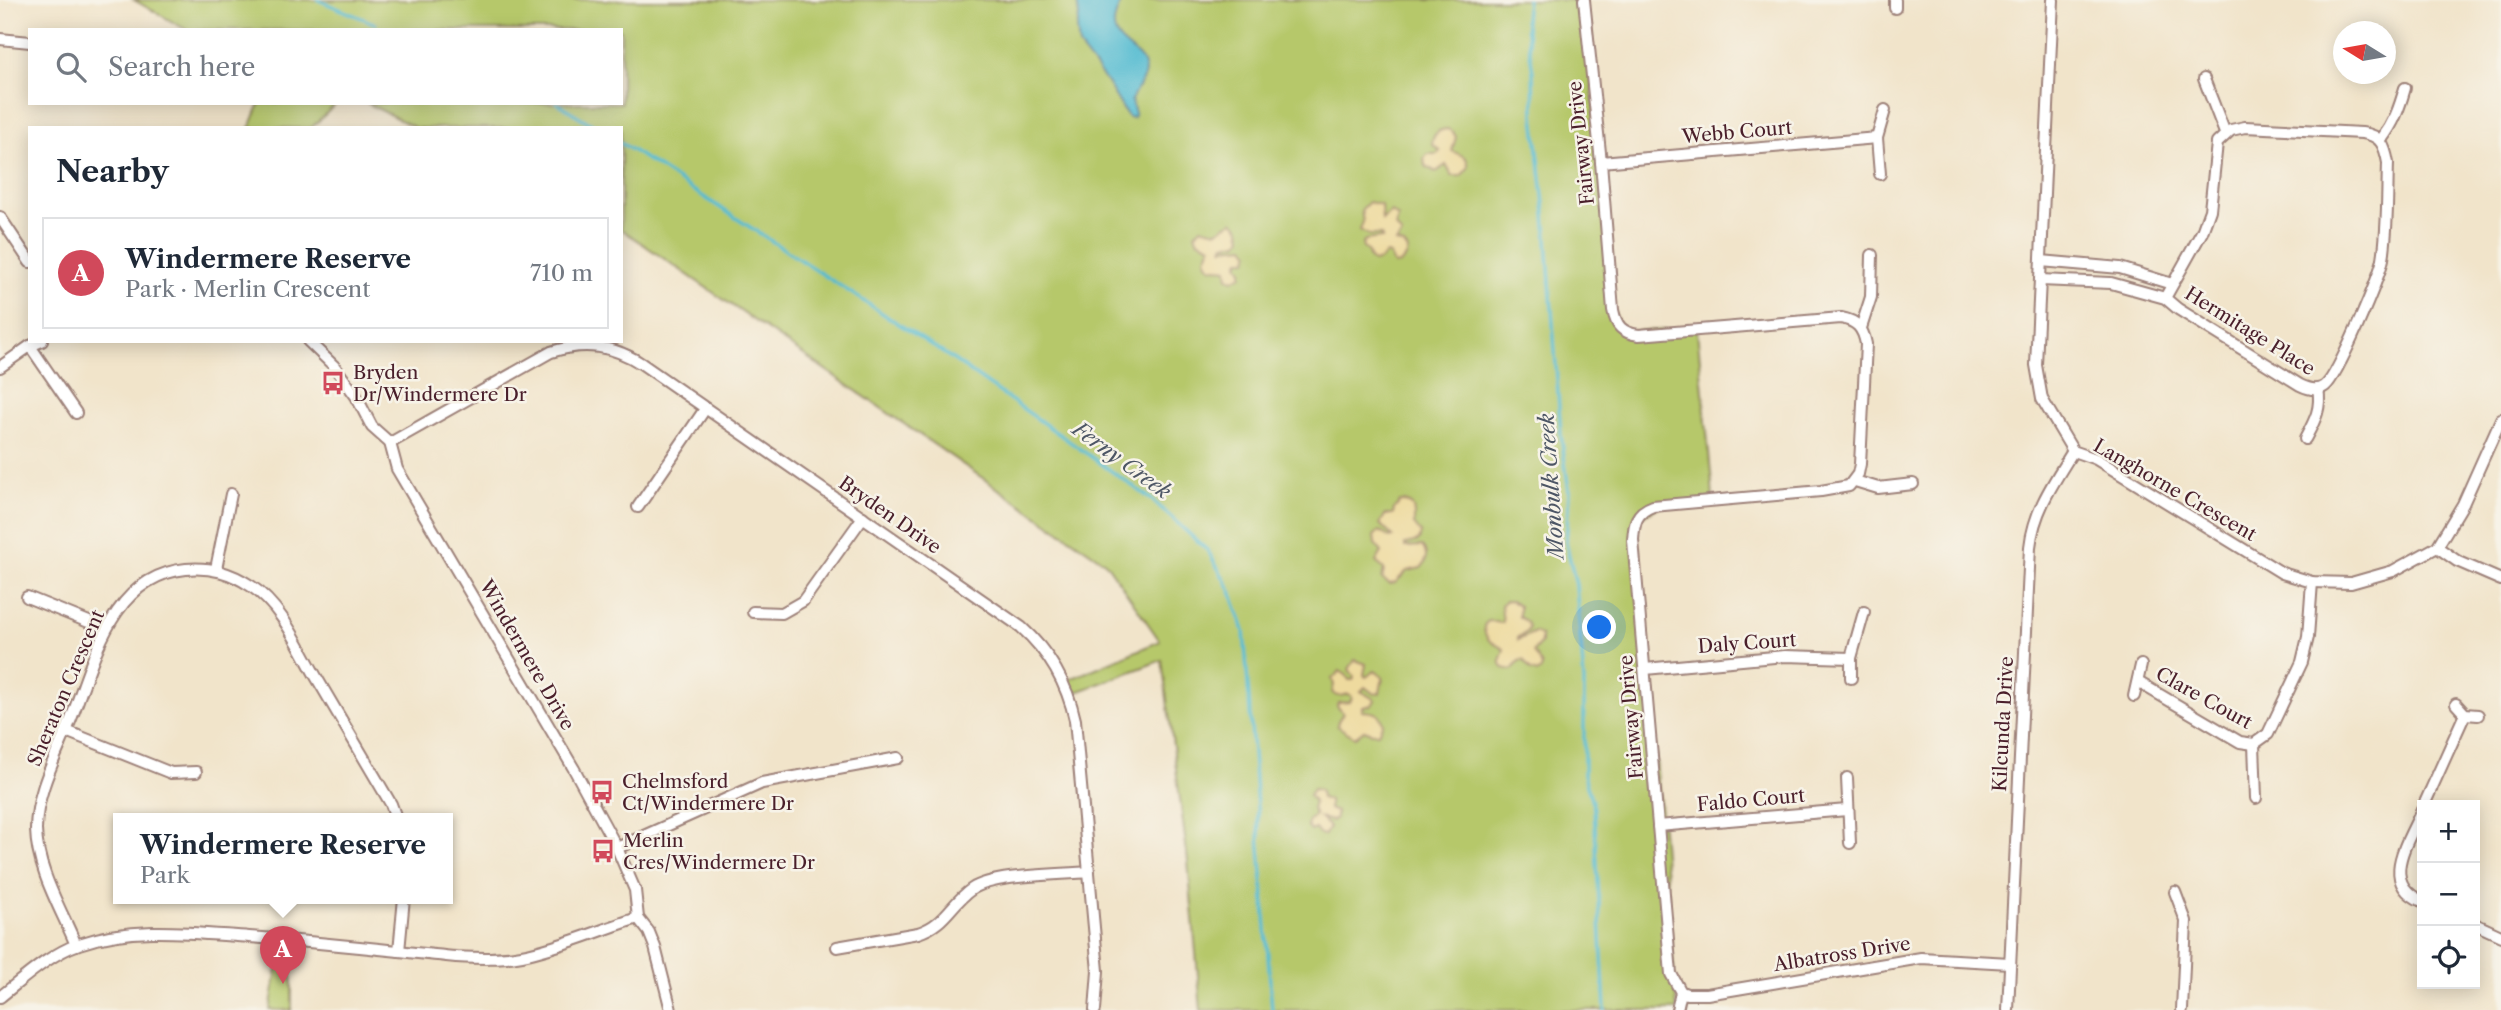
<!DOCTYPE html>
<html lang="en">
<head>
<meta charset="utf-8">
<style>
	:root { --surface:#fff; --page:#f6f6f7; --text:#1f2937; --muted:#747a83; --line:#e0e1e3; --accent:#d1495b }
	body { margin:0; font-family:"Libre Caslon Text",serif; background:var(--page); color:var(--text) }
	.controls { position:absolute; right:21px; bottom:21px; display:grid; overflow:hidden; border-radius:0px; box-shadow:0 4px 18px #0003 }
	.controls button { width:63px; height:63px; display:grid; place-items:center; padding:0; border:0; border-bottom:2px solid var(--line); background:var(--surface); color:var(--text); font:35px sans-serif }
	.compass { position:absolute; left:2333px; top:21px; width:63px; height:63px; border-radius:50%; background:var(--surface); box-shadow:0 4px 18px #0003; rotate:281deg }
	.you { position:absolute; left:1600px; top:628px; width:24px; height:24px; margin:-18px; border:5px solid #fff; border-radius:50%; background:#1a73e8; box-shadow:0 0 0 10px #1a73e833 }
	.badge { display:grid; place-items:center; width:46px; height:46px; border-radius:50%; background:var(--accent); color:#fff; font-size:23px; font-weight:700 }
	.pin { position:absolute; translate:-50% -58px; filter:drop-shadow(0 2px 4px #0008) }
	.pin::after { content:''; position:absolute; top:37px; width:24px; height:21px; background:inherit; clip-path:polygon(0 0,100% 0,50% 100%) }
	.popup { position:absolute; left:113px; top:813px; width:340px; height:91px; box-sizing:border-box; display:grid; place-content:center; border-radius:0px; background:var(--surface); filter:drop-shadow(0 2px 5px #0005); font-size:23px; white-space:nowrap; color:var(--muted) }
	.popup b { font-size:26px; color:var(--text) }
	.popup::after { content:''; position:absolute; left:50%; top:100%; margin-left:-14px; border:14px solid transparent; border-top-color:var(--surface) }
	.list { margin:0; padding:0; list-style:none }
	h2 { display:flex; justify-content:space-between; align-items:center; height:91px; margin:0; padding:0 28px; font-size:30px }
	h2 small { font-size:23px; font-weight:400; color:var(--muted) }
	.list li { display:grid; grid-template-columns:46px 1fr auto; gap:21px; align-items:center; box-sizing:border-box; height:112px; margin:0 14px 14px; padding:0 14px; border:2px solid var(--line); border-radius:0px }
	.list b { display:block; font-size:26px; white-space:nowrap }
	.list p { margin:0; font-size:23px; white-space:nowrap; color:var(--muted) }
	.list em { font-size:23px; font-style:normal; color:var(--muted) }
	.icon { flex:none; width:38px; height:38px; fill:none; stroke:currentColor; stroke-width:2; stroke-linecap:round; stroke-linejoin:round }
	.map { position:relative; flex:none; width:2501px; height:1010px; overflow:hidden }
	.search { position:absolute; background:var(--surface); box-shadow:0 4px 18px #0003; left:28px; top:28px; width:595px; height:77px; display:flex; align-items:center; gap:18px; box-sizing:border-box; padding:0 24px; border-radius:0px; color:var(--muted); font-size:26px }
	.panel { position:absolute; background:var(--surface); box-shadow:0 4px 18px #0003; left:28px; top:126px; width:595px; height:217px; border-radius:0px }
	.map>svg:first-child { display:block }
	.green { fill:#b6c86b; stroke:#80744b; stroke-width:2 }
	.sand { fill:#eeda9e; stroke:#9c7c64; stroke-width:2 }
	.water { fill:#53bbd1; stroke:#4e6d7e; stroke-width:2 }
	.lines { fill:none; stroke-linecap:round; stroke-linejoin:round }
	.stream { stroke:#53bbd1; stroke-width:3.5 }
	.street-casing { stroke:#9e827a; stroke-width:14 }
	.street { stroke:#fff; stroke-width:10 }
	.labels { text-anchor:middle; dominant-baseline:central; stroke-width:5; stroke-linejoin:round; paint-order:stroke }
	.street-label { font-size:19px; fill:#4a1f2b; stroke:#f7f3e8 }
	.poi-label { font-size:19px; fill:#4a1f2b; stroke:#f7f3e8; text-anchor:start }
	.water-label { font-size:21px; font-style:italic; fill:#4d5665; stroke:#f7f3e8 }
</style>
</head>
<body>
<div class="map">
<svg width="2501" height="1010" viewBox="0 0 2501 1010">
	<rect width="100%" height="100%" fill="#f7f3e8"/>
	<filter id="ink" filterUnits="userSpaceOnUse"><feTurbulence type="fractalNoise" baseFrequency=".0143" numOctaves="2"/><feDisplacementMap in="SourceGraphic" scale="14" xChannelSelector="R" yChannelSelector="G"/><feConvolveMatrix kernelMatrix="1 2 1 2 8 2 1 2 1" color-interpolation-filters="sRGB"/></filter>
	<filter id="wash" filterUnits="userSpaceOnUse"><feTurbulence type="fractalNoise" baseFrequency=".00686" numOctaves="4" result="noise"/><feDisplacementMap in="SourceGraphic" scale="28" xChannelSelector="R" yChannelSelector="G"/><feGaussianBlur stdDeviation="1.57" result="paint"/><feColorMatrix in="noise" values="0 0 0 0 0 0 0 0 0 0 0 0 0 0 0 0 0 1.4 0 .05"/><feComposite in="paint" operator="in"/></filter>
	<g filter="url(#wash)">
		<rect width="100%" height="100%" fill="#f1e4ca"/>
		<g class="green">
			<polygon points="134,0 1584,0 1613,310 1622,331 1697,330 1712,484 1713,501 1662,505 1636,519 1677,1010 1201,1010 1188,861 1162,660 1069,695 1063,682 1160,641 1106,563 621,229 621,128 416,128 367,103 621,103 621,30 187,30"/>
			<polygon points="260,103 337,103 311,128 250,128"/>
			<polygon points="282,940 292,941 292,1010 270,1010"/>
		</g>
		<g class="sand">
			<path d="M1448,129L1453,132L1456,137L1452,151C1461,156 1469,155 1468,168L1461,176H1452L1446,165L1436,172L1425,166L1424,159L1427,154H1437L1440,151L1432,144C1433,134 1438,129 1448,129Z"/>
			<polygon points="1369,202 1381,205 1382,220 1391,212 1398,217 1396,227 1402,235 1396,243 1404,245 1408,250 1407,256 1400,264 1394,265 1390,255 1386,254 1379,261 1373,262 1369,258 1368,252 1363,248 1362,244 1365,240 1382,238 1381,235 1369,235 1360,230 1363,222 1361,210"/>
			<path d="M1233,221L1239,226L1242,237L1239,242L1225,244L1223,248L1245,246L1250,253L1247,260H1240L1238,264L1242,270V275L1233,280L1228,278L1227,269C1218,266 1208,273 1206,258L1211,246L1198,240L1195,234L1201,227L1217,231Z"/>
			<path d="M1400,502C1416,501 1414,512 1414,524L1421,533L1419,541L1405,544V547L1422,546C1428,553 1427,562 1421,568L1407,571L1395,583L1390,584L1382,579L1384,569L1376,562L1382,552L1375,544L1374,536L1379,531L1390,538L1393,537L1380,524L1385,515H1393L1394,509Z"/>
			<path d="M1511,601L1519,606V617L1526,621L1529,627L1526,633L1518,637V640L1535,632L1541,636V643L1533,652L1542,666L1541,670L1537,673L1531,671L1523,660L1519,661L1512,670L1503,668L1500,661L1504,649C1494,643 1484,641 1484,626C1489,616 1496,624 1503,623L1501,605L1505,601Z"/>
			<path d="M1355,660L1366,664L1364,675L1366,677L1375,671L1383,677L1380,693L1374,694L1365,687L1361,691L1375,700L1372,705L1363,707L1362,711C1371,712 1380,711 1383,723L1378,733H1372L1364,730L1355,737L1337,726L1338,721L1343,713L1337,706L1338,703L1350,702L1352,697L1349,694C1342,695 1337,699 1332,692L1334,685L1332,679L1340,671L1346,675L1349,680H1353L1354,677L1349,669Z"/>
			<polygon points="1313,789 1320,790 1321,798 1329,800 1329,809 1336,812 1336,818 1331,821 1320,818 1329,827 1325,835 1319,834 1315,829 1311,831 1307,826 1309,820 1315,815 1312,809 1314,802 1309,795"/>
		</g>
		<path class="water" d="M1077,0H1121C1119,9 1113,17 1114,27C1116,48 1151,53 1144,76C1141,84 1135,92 1131,100L1135,113L1133,118L1128,117L1106,81L1079,46L1077,29L1079,17Z"/>
		<g class="lines">
			<g class="stream">
				<polyline points="318,0 376,24"/>
				<polyline points="1527,0 1525,19 1533,72 1534,116 1545,213 1561,435 1569,492 1566,543 1576,585 1584,681 1584,775 1594,809 1605,1010"/>
				<polyline points="557,103 598,128"/>
				<polyline points="621,143 951,358 1151,499 1208,551 1231,591 1244,631 1272,1010"/>
			</g>
		</g>
	</g>
	<g filter="url(#ink)">
		<g class="lines">
			<g class="street-casing">
				<g id="street">
					<path d="M1584,0L1601,162L1613,310C1616,326 1622,333 1639,335L1841,318C1857,321 1863,328 1866,344L1860,464L1858,474L1849,486L1821,491L1653,506C1636,512 1634,523 1633,540L1671,974L1681,992L1677,1010"/>
					<polyline points="1895,0 1895,8"/>
					<polyline points="2053,0 2036,365 2042,399 2073,451 2096,459 2282,573 2312,582 2351,583 2393,571 2437,547 2463,504 2501,419"/>
					<polyline points="0,39 30,42"/>
					<polyline points="2204,79 2225,133"/>
					<path d="M2381,140C2394,123 2399,109 2405,88"/>
					<polyline points="1601,162 1877,138"/>
					<polyline points="1880,174 1877,138 1885,110"/>
					<polyline points="0,217 30,262"/>
					<polyline points="2041,261 2120,268 2172,284"/>
					<path d="M2040,280L2111,283L2165,298L2178,309L2300,385C2308,389 2317,392 2325,386C2338,376 2379,278 2383,259C2388,228 2387,194 2388,163C2385,146 2381,135 2362,133L2245,127L2231,130L2217,143L2210,210L2202,232L2165,298"/>
					<polyline points="1861,328 1871,297 1872,255"/>
					<polyline points="308,341 334,366 356,396 372,427 390,443 397,469 574,769 617,848 635,890 638,918 649,932 655,947 671,1010"/>
					<polyline points="30,346 76,413"/>
					<polyline points="0,367 30,346 42,341"/>
					<path d="M2305,439C2314,422 2322,409 2318,389"/>
					<path d="M390,443L551,352C584,341 613,345 642,364L1021,627C1050,653 1067,683 1075,720L1098,971L1095,1010"/>
					<polyline points="1855,481 1878,488 1913,484"/>
					<polyline points="638,507 705,409"/>
					<polyline points="2437,547 2457,561 2501,580"/>
					<polyline points="216,569 231,494"/>
					<polyline points="27,597 106,629"/>
					<polyline points="753,612 782,613 803,601 863,517"/>
					<polyline points="1645,669 1785,656 1851,658"/>
					<polyline points="1851,678 1851,658 1864,612"/>
					<polyline points="2138,682 2240,742 2254,744 2268,734 2302,662 2308,637 2312,582"/>
					<polyline points="2134,696 2141,665"/>
					<polyline points="2456,704 2465,714 2478,715"/>
					<polyline points="66,731 171,773 196,772"/>
					<polyline points="2254,744 2256,798"/>
					<polyline points="1847,778 1850,843"/>
					<polyline points="2424,805 2465,714"/>
					<path d="M2422,810C2409,841 2378,882 2422,901"/>
					<polyline points="1658,826 1847,810"/>
					<polyline points="617,848 762,783 898,758"/>
					<polyline points="2175,892 2186,921 2182,1010"/>
					<polyline points="2475,924 2501,936"/>
					<path d="M76,945C61,909 37,870 36,830C36,791 57,755 71,719C94,661 111,576 186,569C211,567 230,572 251,586C283,607 299,648 318,680C342,721 367,763 391,804L396,818"/>
					<path d="M837,947L918,933C946,924 950,904 972,889C994,874 1060,875 1089,872"/>
					<polyline points="399,951 404,898"/>
					<polyline points="1681,992 1687,994 1707,994 1921,958 2010,963"/>
					<path d="M0,997C24,978 50,954 79,944C134,925 192,933 249,937C318,942 387,950 456,957C478,958 501,959 522,955C562,947 599,930 638,918"/>
					<path d="M2008,1010L2030,547C2034,510 2054,482 2073,451"/>
				</g>
			</g>
			<use href="#street" class="street"/>
		</g>
	</g>
	<defs>
		<g id="bus-bare" transform="scale(1.89)"><path d="M-5-6H5V4H4V6H2V4H-2V6H-4V4H-5ZM-3.5-4V0h7V-4ZM-3.5 1.2v1.5H-2V1.2ZM2 1.2v1.5H3.5V1.2Z" fill="#d1495b" stroke="#f7f3e8" stroke-width="2.5" paint-order="stroke"/></g>
	</defs>
	<g fill-rule="evenodd">
		<use href="#bus-bare" x="333" y="383"/>
		<use href="#bus-bare" x="602" y="792"/>
		<use href="#bus-bare" x="603" y="851"/>
	</g>
	<g class="labels">
		<g class="street-label">
			<text transform="translate(1737 132) rotate(-5)">Webb Court</text>
			<text transform="translate(1581 143) rotate(-96)">Fairway Drive</text>
			<text transform="translate(2250 331) rotate(32)">Hermitage Place</text>
			<text transform="translate(2175 490) rotate(30)">Langhorne Crescent</text>
			<text transform="translate(890 515) rotate(35)">Bryden Drive</text>
			<text transform="translate(1747 643) rotate(-4)">Daly Court</text>
			<text transform="translate(527 655) rotate(60)">Windermere Drive</text>
			<text transform="translate(66 688) rotate(-67)">Sheraton Crescent</text>
			<text transform="translate(2204 698) rotate(29)">Clare Court</text>
			<text transform="translate(1631 717) rotate(-95)">Fairway Drive</text>
			<text transform="translate(2003 724) rotate(-87)">Kilcunda Drive</text>
			<text transform="translate(1751 800) rotate(-5)">Faldo Court</text>
			<text transform="translate(1842 954) rotate(-9)">Albatross Drive</text>
		</g>
		<g class="poi-label">
			<text x="353" y="372">Bryden<tspan x="353" dy="22">Dr/Windermere Dr</tspan></text>
			<text x="622" y="781">Chelmsford<tspan x="622" dy="22">Ct/Windermere Dr</tspan></text>
			<text x="623" y="840">Merlin<tspan x="623" dy="22">Cres/Windermere Dr</tspan></text>
		</g>
		<g class="water-label">
			<text transform="translate(1122 460) rotate(36)">Ferny Creek</text>
			<text transform="translate(1551 486) rotate(-94)">Monbulk Creek</text>
		</g>
	</g>
</svg>
<div class="controls">
<button>+</button>
<button>−</button>
<button><svg class="icon" aria-label="locate" viewBox="0 0 24 24"><circle cx="12" cy="12" r="6"/><path d="M12 2v4M12 18v4M2 12h4M18 12h4"/></svg></button>
</div>
<svg class="compass" viewBox="-18 -18 36 36"><path d="M0-13l5 13h-10z" fill="#e53935"/><path d="M0 13l5-13h-10z" fill="#747a83"/></svg>
<div class="you"></div>
<div class="pin badge" style="left:283px;top:984px">A</div>
<div class="popup"><b>Windermere Reserve</b>Park</div>
<div class="search"><svg class="icon" aria-label="search" viewBox="0 0 24 24"><circle cx="10" cy="10" r="6"/><path d="M15 15l6 6"/></svg>Search here</div>
<section class="panel">
<h2>Nearby<small></small></h2>
<ul class="list">
<li><span class="badge">A</span><div><b>Windermere Reserve</b><p>Park · Merlin Crescent</p></div><em>710 m</em></li>
</ul>
</section>
</div>
</body>
</html>
